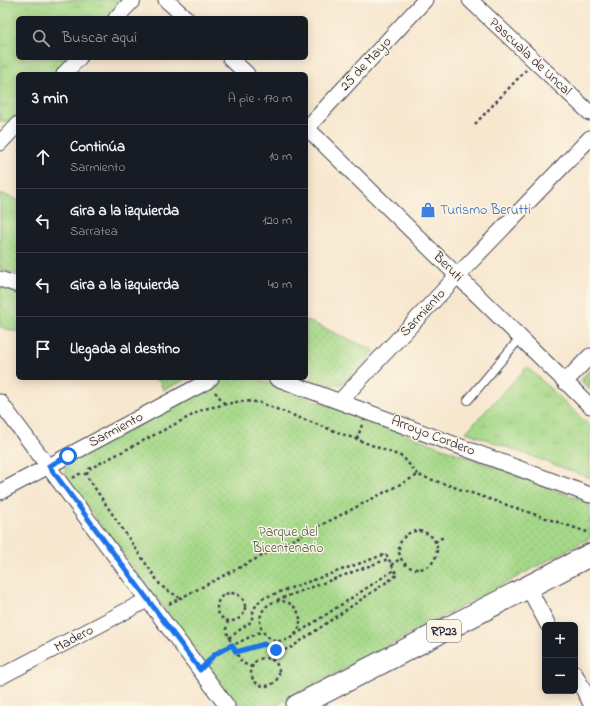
<!DOCTYPE html>
<html lang="es">
<head>
<meta charset="utf-8">
<style>
	:root { --surface:#171b24; --page:#20242c; --text:#f1f3f6; --muted:#9ea1a6; --line:#363941 }
	body { margin:0; font-family:"Indie Flower",sans-serif; background:var(--page); color:var(--text) }
	.controls { position:absolute; right:12px; bottom:12px; display:grid; overflow:hidden; border-radius:6px; box-shadow:0 2px 10px #0003 }
	.controls button { width:36px; height:36px; display:grid; place-items:center; padding:0; border:0; border-bottom:1px solid var(--line); background:var(--surface); color:var(--text); font:20px sans-serif }
	.stop { position:absolute; width:12px; height:12px; margin:-9px; border:3px solid #1a73e8; border-radius:50%; background:#fff }
	.stop.end { background:#1a73e8; border-color:#fff; box-shadow:0 1px 4px #0008 }
	.list { margin:0; padding:0; list-style:none }
	h2 { display:flex; justify-content:space-between; align-items:center; height:52px; margin:0; padding:0 16px; font-size:17px }
	h2 small { font-size:13px; font-weight:400; color:var(--muted) }
	.list li { display:grid; grid-template-columns:26px 1fr auto; gap:12px; align-items:center; box-sizing:border-box; height:64px; padding:0 16px; border-top:1px solid var(--line) }
	.list b { display:block; font-size:15px; white-space:nowrap }
	.list p { margin:0; font-size:13px; white-space:nowrap; color:var(--muted) }
	.list em { font-size:13px; font-style:normal; color:var(--muted) }
	.icon { flex:none; width:22px; height:22px; fill:none; stroke:currentColor; stroke-width:2; stroke-linecap:round; stroke-linejoin:round }
	.map { position:relative; flex:none; width:590px; height:706px; overflow:hidden }
	.search { position:absolute; background:var(--surface); box-shadow:0 2px 10px #0003; left:16px; top:16px; width:292px; height:44px; display:flex; align-items:center; gap:10px; box-sizing:border-box; padding:0 14px; border-radius:6px; color:var(--muted); font-size:15px }
	.panel { position:absolute; background:var(--surface); box-shadow:0 2px 10px #0003; left:16px; top:72px; width:292px; height:308px; border-radius:6px }
	.map>svg:first-child { display:block }
	.grass { fill:url(#grass-tufts); stroke:#647d62 }
	.park { fill:url(#park-dots); stroke:#647d62 }
	.lines { fill:none; stroke-linecap:round; stroke-linejoin:round }
	.lane-casing { stroke:#424051; stroke-width:10 }
	.street-casing { stroke:#424051; stroke-width:17 }
	.primary-casing { stroke:#424051; stroke-width:24 }
	.path { stroke:#424051; stroke-width:2.5; stroke-dasharray:3 3; stroke-linecap:butt }
	.lane { stroke:#fff; stroke-width:8 }
	.street { stroke:#fff; stroke-width:15 }
	.primary { stroke:#fff; stroke-width:22 }
	.route { stroke:#1a73e8; stroke-width:5 }
	.labels { text-anchor:middle; dominant-baseline:central; stroke-width:3; stroke-linejoin:round; paint-order:stroke }
	.shield { fill:#fcf5e5; stroke:#63616e; stroke-width:1 }
	.shield-label { font-size:13px; font-weight:bold; fill:#22223b }
	.street-label { font-size:14px; fill:#22223b; stroke:#fcf5e5 }
	.shop-label { font-size:14px; fill:#366cbe; stroke:#fcf5e5; text-anchor:start }
	.park-label { font-size:14px; fill:#495952; stroke:#fcf5e5 }
</style>
</head>
<body>
<div class="map">
<svg width="590" height="706" viewBox="0 0 590 706">
	<defs>
		<pattern id="grass-tufts" width="24" height="20" patternUnits="userSpaceOnUse"><rect width="24" height="20" fill="#a5d888"/><path d="M3 7l-1-3M5 7V3M7 7l1-3M15 17l-1-3M17 17v-4M19 17l1-3" fill="none" stroke="#8eb976"/></pattern>
		<pattern id="park-dots" width="8" height="8" patternUnits="userSpaceOnUse"><rect width="8" height="8" fill="#a5d888"/><path d="M2 2h.1M6 6h.1" fill="none" stroke="#8eb976" stroke-width="1.8" stroke-linecap="round"/></pattern>
	</defs>
	<rect width="100%" height="100%" fill="#fcf5e5"/>
	<filter id="ink" filterUnits="userSpaceOnUse"><feTurbulence type="fractalNoise" baseFrequency=".025" numOctaves="2"/><feDisplacementMap in="SourceGraphic" scale="8" xChannelSelector="R" yChannelSelector="G"/><feConvolveMatrix kernelMatrix="1 2 1 2 8 2 1 2 1" color-interpolation-filters="sRGB"/></filter>
	<filter id="wash" filterUnits="userSpaceOnUse"><feTurbulence type="fractalNoise" baseFrequency=".012" numOctaves="4" result="noise"/><feDisplacementMap in="SourceGraphic" scale="16" xChannelSelector="R" yChannelSelector="G"/><feGaussianBlur stdDeviation="0.9" result="paint"/><feColorMatrix in="noise" values="0 0 0 0 0 0 0 0 0 0 0 0 0 0 0 0 0 1.4 0 .05"/><feComposite in="paint" operator="in"/></filter>
	<g filter="url(#wash)">
		<rect width="100%" height="100%" fill="#f7e7cf"/>
		<g class="grass">
			<polygon points="0,0 124,0 107,18 18,18 18,58 71,58 56,74 18,74 18,115 9,121 0,121"/>
			<polygon points="527,367 590,426 590,478 466,432"/>
			<polygon points="590,370 590,390 583,383 582,380 584,376"/>
		</g>
		<g class="park">
			<polygon points="0,193 18,200 18,275 0,269"/>
			<polygon points="0,287 18,293 18,332 0,327"/>
			<path d="M306,320L375,351C365,362 347,386 332,386C323,386 313,381 304,378H306Z"/>
			<polygon points="151,378 189,378 163,390 160,381"/>
			<path d="M228,378H255L590,503V538L275,706H237L66,478C64,470 65,466 72,460Z"/>
		</g>
	</g>
	<g filter="url(#ink)">
		<g class="lines">
			<g class="lane-casing">
				<polyline id="lane" points="468,400 520,338"/>
			</g>
			<g class="street-casing">
				<g id="street">
					<polyline points="166,0 186,18"/>
					<polyline points="470,0 590,113"/>
					<polyline points="116,18 133,0"/>
					<polyline points="230,58 247,74"/>
					<polyline points="64,74 79,58"/>
					<polyline points="306,127 590,406"/>
					<polyline points="306,129 425,0"/>
					<polyline points="0,143 18,124"/>
					<polyline points="0,279 18,285"/>
					<polyline points="276,378 590,495"/>
					<polyline points="565,382 590,356"/>
					<polyline points="340,401 457,276 590,138"/>
					<polyline points="0,402 227,706"/>
					<polyline points="0,492 206,382 211,378"/>
					<polyline points="528,587 548,625"/>
					<polyline points="575,674 590,702"/>
					<polyline points="0,677 147,600"/>
				</g>
			</g>
			<g class="primary-casing">
				<polyline id="primary" points="297,706 590,555"/>
			</g>
			<g class="path">
				<polyline points="475,124 526,70"/>
				<polyline points="215,392 225,404"/>
				<polyline points="357,439 362,425"/>
				<polyline points="73,478 79,474 87,474"/>
				<circle cx="418" cy="550" r="19"/>
				<polyline points="435,542 445,536"/>
				<polyline points="391,565 400,559"/>
				<circle cx="231" cy="607" r="14"/>
				<polyline points="180,598 161,586 88,478 87,474 89,469 204,409 241,401 258,402 403,457 418,475"/>
				<polyline points="277,600 388,559"/>
				<circle cx="280" cy="621" r="20"/>
				<polyline points="169,604 418,475 590,533"/>
				<polyline points="228,621 226,630 232,645 242,663 252,667"/>
				<polyline points="295,635 394,570"/>
				<path d="M229,638L252,621C252,611 255,605 263,598L386,554L397,575L289,649C279,651 272,650 264,644L236,652"/>
				<circle cx="265" cy="672" r="14"/>
				<polyline points="210,659 215,654 262,631"/>
			</g>
			<use href="#lane" class="lane"/>
			<use href="#street" class="street"/>
			<use href="#primary" class="primary"/>
		</g>
	</g>
	<g class="lines" filter="url(#ink)">
		<polyline class="route" points="68,456 49,466 200,670 215,654 232,645 236,652 264,644 270,648 276,650"/>
	</g>
	<defs>
		<g id="shop-bare" transform="scale(1.2)"><path d="M-5-2.5h2.3a2.7 3.5 0 0 1 5.4 0H5L5.5 6h-11ZM-1.5-2.5h3a1.5 2.3 0 0 0-3 0Z" fill="#3f7fe0" stroke="#fcf5e5" stroke-width="2.5" paint-order="stroke"/></g>
	</defs>
	<g fill-rule="evenodd">
		<use href="#shop-bare" x="428" y="210"/>
	</g>
	<g class="labels">
		<rect class="shield" x="427" y="620" width="34" height="22" rx="3"/>
		<g class="shield-label">
			<text x="444" y="631">RP23</text>
		</g>
		<g class="street-label">
			<text transform="translate(530 57) rotate(43)">Pascuala de Uncal</text>
			<text transform="translate(366 64) rotate(-47)">25 de Mayo</text>
			<text transform="translate(448 267) rotate(45)">Beruti</text>
			<text transform="translate(423 313) rotate(-47)">Sarmiento</text>
			<text transform="translate(116 430) rotate(-28)">Sarmiento</text>
			<text transform="translate(433 436) rotate(21)">Arroyo Cordero</text>
			<text transform="translate(74 639) rotate(-28)">Madero</text>
		</g>
		<g class="shop-label">
			<text x="440" y="210">Turismo Berutti</text>
		</g>
		<g class="park-label">
			<text x="288" y="532">Parque del<tspan x="288" dy="16">Bicentenario</tspan></text>
		</g>
	</g>
</svg>
<div class="controls">
<button>+</button>
<button>−</button>
</div>
<div class="stop" style="left:68px;top:456px"></div>
<div class="stop end" style="left:276px;top:650px"></div>
<div class="search"><svg class="icon" aria-label="search" viewBox="0 0 24 24"><circle cx="10" cy="10" r="6"/><path d="M15 15l6 6"/></svg>Buscar aquí</div>
<section class="panel">
<h2>3 min<small>A pie · 170 m</small></h2>
<ul class="list">
<li><svg class="icon" aria-label="ahead" viewBox="0 0 24 24"><path d="M12 20V5M6 11l6-6 6 6"/></svg><div><b>Continúa</b><p>Sarmiento</p></div><em>10 m</em></li>
<li><svg class="icon" aria-label="left" viewBox="0 0 24 24"><path d="M17 20v-9H6M10 6l-5 5 5 5"/></svg><div><b>Gira a la izquierda</b><p>Sarratea</p></div><em>120 m</em></li>
<li><svg class="icon" aria-label="left" viewBox="0 0 24 24"><path d="M17 20v-9H6M10 6l-5 5 5 5"/></svg><div><b>Gira a la izquierda</b></div><em>40 m</em></li>
<li><svg class="icon" aria-label="arrive" viewBox="0 0 24 24"><path d="M6 21V4h12l-3 4 3 4H6"/></svg><div><b>Llegada al destino</b></div></li>
</ul>
</section>
</div>
</body>
</html>
